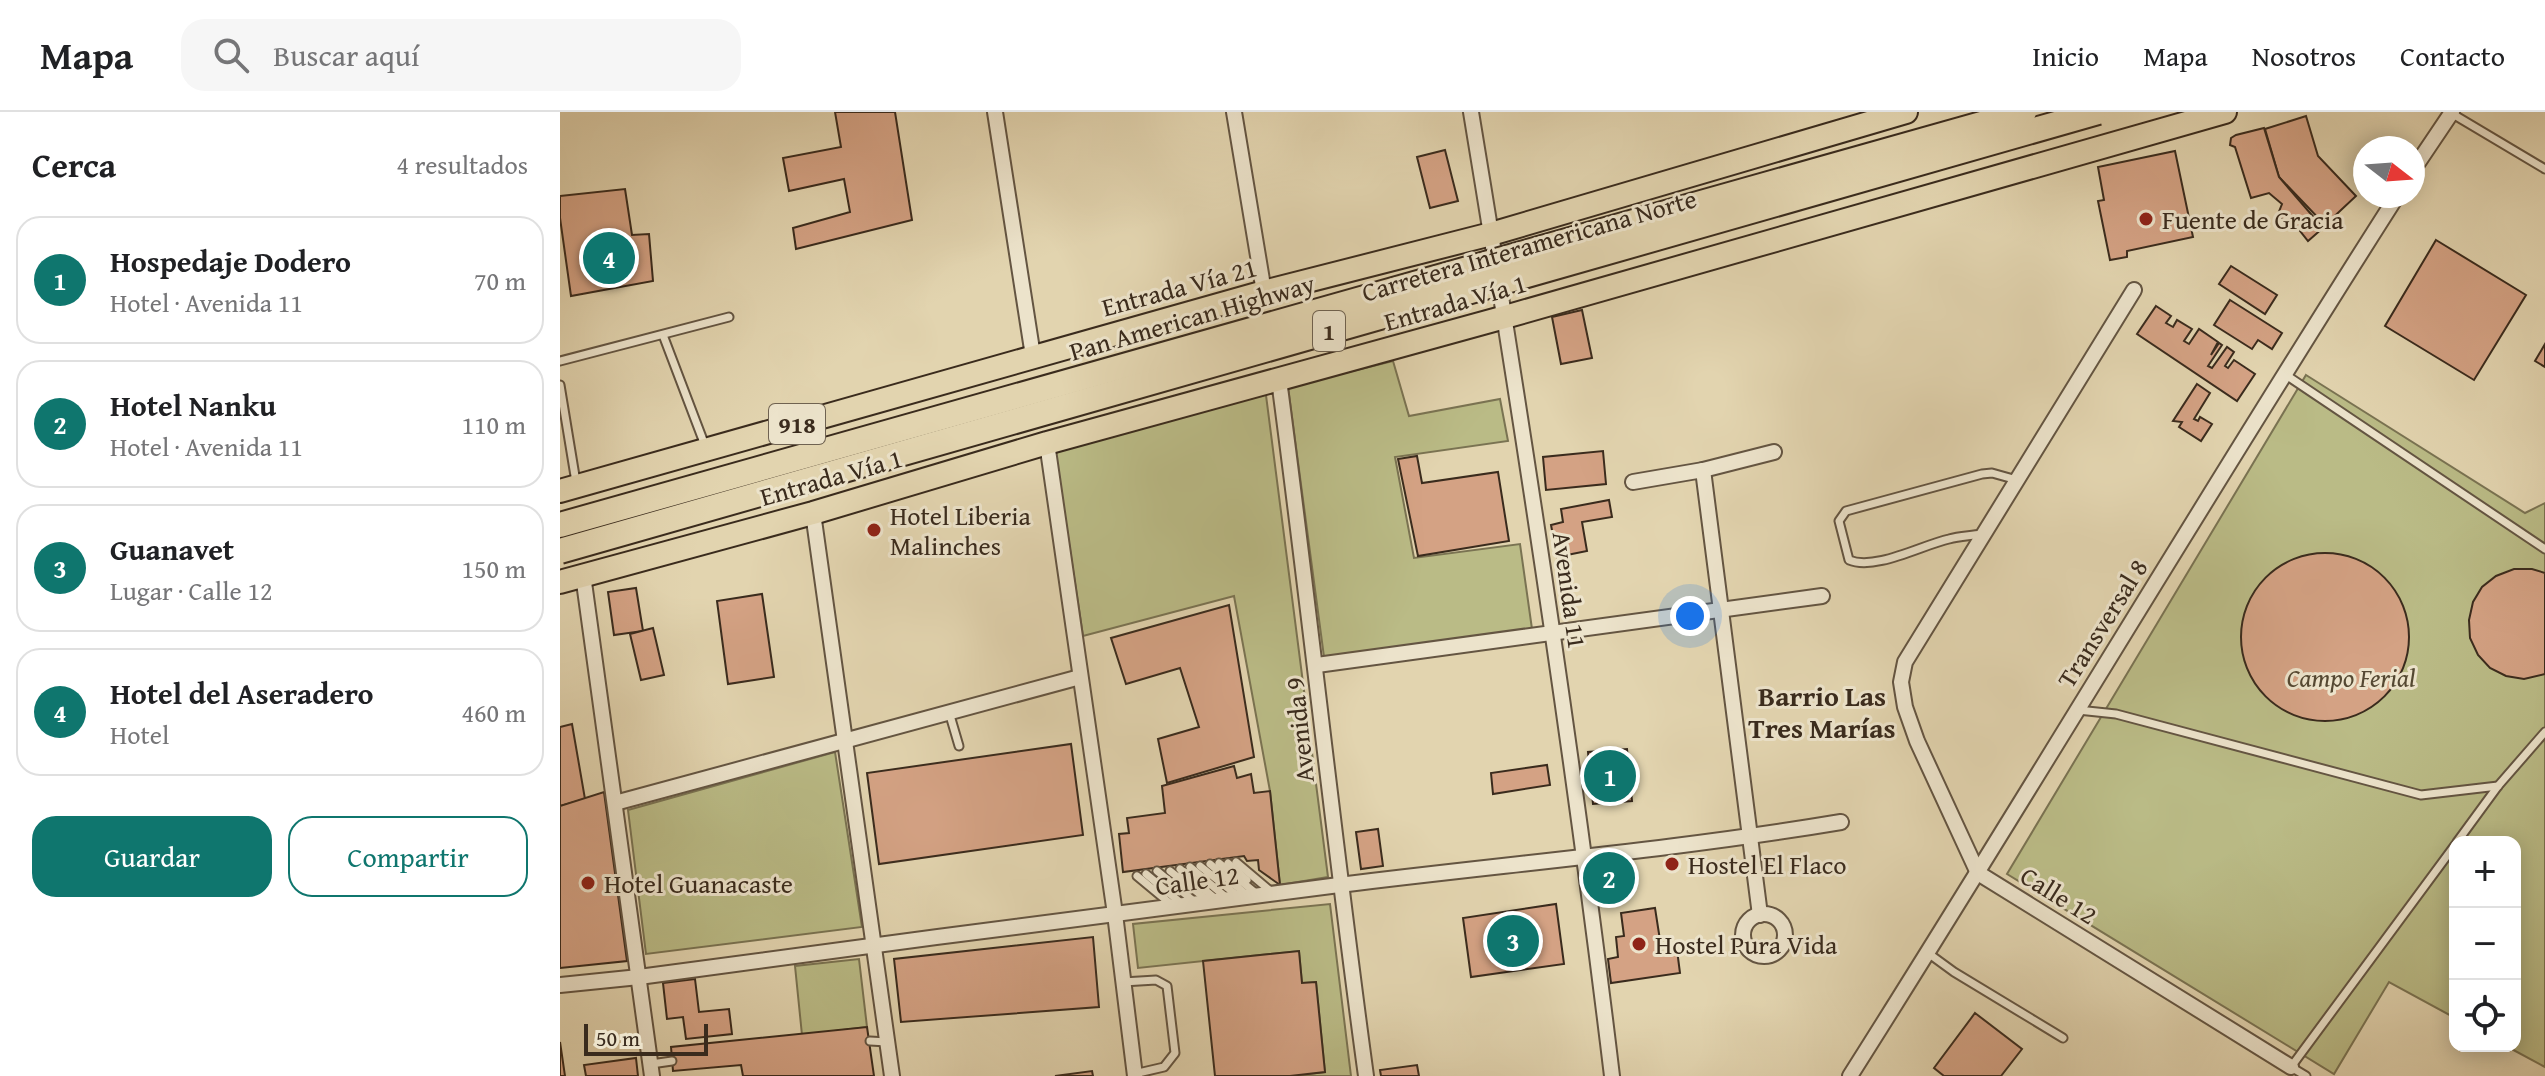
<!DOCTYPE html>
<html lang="es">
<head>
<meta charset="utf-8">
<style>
	:root { --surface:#fff; --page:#f6f6f6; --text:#202124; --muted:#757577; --line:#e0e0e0; --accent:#0f766e }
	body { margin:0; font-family:"Gentium Book Plus",serif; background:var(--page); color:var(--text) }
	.controls { position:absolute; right:24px; bottom:24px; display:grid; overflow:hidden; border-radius:16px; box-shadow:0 4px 20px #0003 }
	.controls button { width:72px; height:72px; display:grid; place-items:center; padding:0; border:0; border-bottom:2px solid var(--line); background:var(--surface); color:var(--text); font:40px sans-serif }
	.compass { position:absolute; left:1793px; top:24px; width:72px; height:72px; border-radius:50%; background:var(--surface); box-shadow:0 4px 20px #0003; rotate:107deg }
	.scale { position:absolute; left:24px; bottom:20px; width:124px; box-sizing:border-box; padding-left:8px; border:4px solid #3a2b1d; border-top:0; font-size:22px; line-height:28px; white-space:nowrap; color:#3a2b1d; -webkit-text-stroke:6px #ece3cb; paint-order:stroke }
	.you { position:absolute; left:1130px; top:504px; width:28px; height:28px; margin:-20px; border:6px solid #fff; border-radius:50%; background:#1a73e8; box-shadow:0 0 0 12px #1a73e833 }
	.badge { display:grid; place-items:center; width:52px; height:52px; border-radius:50%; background:var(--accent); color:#fff; font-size:26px; font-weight:700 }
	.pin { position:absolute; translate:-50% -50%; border:4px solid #fff; box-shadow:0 2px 8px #0006 }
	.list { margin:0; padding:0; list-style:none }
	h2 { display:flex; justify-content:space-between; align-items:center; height:104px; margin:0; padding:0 32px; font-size:34px }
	h2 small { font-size:26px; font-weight:400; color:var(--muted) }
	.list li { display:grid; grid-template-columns:52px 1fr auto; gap:24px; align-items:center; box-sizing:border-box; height:128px; margin:0 16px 16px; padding:0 16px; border:2px solid var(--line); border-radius:24px }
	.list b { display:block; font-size:30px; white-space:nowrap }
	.list p { margin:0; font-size:26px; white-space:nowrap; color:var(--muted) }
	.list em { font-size:26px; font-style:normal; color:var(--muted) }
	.actions { display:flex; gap:16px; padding:24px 32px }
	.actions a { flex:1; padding:18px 0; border:2px solid var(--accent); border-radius:24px; text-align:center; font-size:28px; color:var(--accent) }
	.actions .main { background:var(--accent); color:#fff }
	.icon { flex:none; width:44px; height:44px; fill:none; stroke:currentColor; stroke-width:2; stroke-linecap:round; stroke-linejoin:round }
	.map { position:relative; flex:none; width:1985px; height:964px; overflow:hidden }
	header { display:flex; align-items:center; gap:48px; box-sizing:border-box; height:112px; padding:0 40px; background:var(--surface); border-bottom:2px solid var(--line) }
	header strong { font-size:38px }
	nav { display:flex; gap:44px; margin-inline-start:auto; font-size:28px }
	.search { width:560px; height:72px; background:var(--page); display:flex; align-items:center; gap:20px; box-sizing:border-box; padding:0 28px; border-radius:24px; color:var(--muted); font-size:30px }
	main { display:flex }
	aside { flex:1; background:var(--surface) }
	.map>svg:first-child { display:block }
	.green { fill:#babb86; stroke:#7a7352; stroke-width:2 }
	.building { fill:#d4a284; stroke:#3a2b1d; stroke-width:2 }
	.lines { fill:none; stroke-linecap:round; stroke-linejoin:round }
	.service-casing { stroke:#645542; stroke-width:11 }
	.minor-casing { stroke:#645542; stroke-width:18 }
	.primary-casing { stroke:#3a2b1d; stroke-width:26 }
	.service { stroke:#ece3cb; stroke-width:7 }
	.minor { stroke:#ece3cb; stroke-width:14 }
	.primary { stroke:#e2d4af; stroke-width:22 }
	.trunk-bridge-casing { stroke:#3a2b1d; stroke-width:28; stroke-linecap:butt }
	.trunk-bridge { stroke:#e2d4af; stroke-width:24 }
	.poi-dot { fill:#8f2418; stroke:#ece3cb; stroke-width:3 }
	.labels { text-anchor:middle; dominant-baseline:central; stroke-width:6; stroke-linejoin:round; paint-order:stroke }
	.shield { fill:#ece3cb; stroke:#6f6251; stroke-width:2 }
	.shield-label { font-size:24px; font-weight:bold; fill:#3a2b1d }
	.poi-label { font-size:26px; fill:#3a2b1d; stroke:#ece3cb; text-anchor:start }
	.street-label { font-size:26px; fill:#3a2b1d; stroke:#ece3cb }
	.park-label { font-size:26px; font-style:italic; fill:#544832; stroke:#ece3cb }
	.neighbourhood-label { font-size:28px; font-weight:bold; fill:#3a2b1d; stroke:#ece3cb }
</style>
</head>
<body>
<header>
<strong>Mapa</strong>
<div class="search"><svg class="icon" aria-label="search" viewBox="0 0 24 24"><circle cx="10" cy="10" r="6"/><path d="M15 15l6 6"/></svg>Buscar aquí</div>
<nav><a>Inicio</a><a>Mapa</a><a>Nosotros</a><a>Contacto</a></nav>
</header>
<main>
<aside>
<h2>Cerca<small>4 resultados</small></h2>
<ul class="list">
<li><span class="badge">1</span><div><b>Hospedaje Dodero</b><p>Hotel · Avenida 11</p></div><em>70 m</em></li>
<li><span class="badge">2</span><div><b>Hotel Nanku</b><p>Hotel · Avenida 11</p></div><em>110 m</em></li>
<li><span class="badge">3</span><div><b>Guanavet</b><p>Lugar · Calle 12</p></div><em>150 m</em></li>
<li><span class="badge">4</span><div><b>Hotel del Aseradero</b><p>Hotel</p></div><em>460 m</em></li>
</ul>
<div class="actions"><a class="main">Guardar</a><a>Compartir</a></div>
</aside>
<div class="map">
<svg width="1985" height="964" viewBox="0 0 1985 964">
	<rect width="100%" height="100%" fill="#e2d4af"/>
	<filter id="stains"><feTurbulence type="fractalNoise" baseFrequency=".0025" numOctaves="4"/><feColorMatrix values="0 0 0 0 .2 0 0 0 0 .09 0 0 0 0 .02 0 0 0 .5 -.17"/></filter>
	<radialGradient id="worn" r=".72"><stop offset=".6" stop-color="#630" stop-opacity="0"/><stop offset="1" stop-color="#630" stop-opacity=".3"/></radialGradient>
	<g class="green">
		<polygon points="833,249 849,304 940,287 948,329 835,345 854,446 960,432 972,517 764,545 728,275"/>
		<polygon points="703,260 768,765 720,773 710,679 674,484 523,524 493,325"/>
		<polygon points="1746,263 1965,401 1985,391 1985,955 1946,934 1955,934 1955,730 1895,730 1895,906 1829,870 1774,962 1447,762"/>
		<polygon points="275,640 302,815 86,842 68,698"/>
		<polygon points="770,792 791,964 730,964 765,960 756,870 742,871 739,839 578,856 573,812"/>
		<polygon points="299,847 307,915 242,923 235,854"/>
	</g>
	<g class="building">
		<polygon points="275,0 335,0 352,108 236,137 233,116 290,100 284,67 229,79 223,46 281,35"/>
		<polygon points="1746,4 1758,44 1796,84 1765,113 1719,65 1705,17"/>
		<polygon points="1704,16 1719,65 1763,116 1748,129 1736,114 1731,118 1718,102 1722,92 1709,81 1691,86 1675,35 1670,33 1671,26 1676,23"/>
		<polygon points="885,38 898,89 870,96 857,45"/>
		<polygon points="1615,39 1633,125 1567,139 1567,145 1550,148 1538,89 1544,88 1538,55"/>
		<polygon points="65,77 72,123 89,122 93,169 11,184 0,106 0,84"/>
		<polygon points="1876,128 1966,183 1914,268 1825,214"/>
		<polygon points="1671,154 1717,183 1705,202 1659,172"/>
		<polygon points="1670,188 1722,221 1712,237 1698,228 1692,237 1654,213"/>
		<polygon points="1596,194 1611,204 1606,211 1613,215 1617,208 1632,217 1624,229 1629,232 1639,217 1658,230 1651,243 1659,231 1662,233 1648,254 1652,256 1667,235 1674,240 1665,254 1668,256 1674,248 1695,262 1677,289 1577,222"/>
		<polygon points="1022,198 1032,246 1001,252 992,205"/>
		<polygon points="1985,232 1985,255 1975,249"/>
		<polygon points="1637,272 1650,281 1634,307 1638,309 1640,305 1652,312 1641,329 1619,315 1622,310 1613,309"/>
		<polygon points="1043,339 1046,372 986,378 983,345"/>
		<polygon points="857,344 862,371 938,360 949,429 858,444 838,347"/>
		<polygon points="1049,388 1052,405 1022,410 1027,439 997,445 991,413 1003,410 1001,397"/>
		<circle cx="1765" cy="525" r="84"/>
		<polygon points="1954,457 1972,457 1985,461 1985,562 1964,567 1946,564 1930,556 1918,543 1910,526 1909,508 1913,490 1922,475 1936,464"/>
		<polygon points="76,476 83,519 54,523 48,480"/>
		<polygon points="202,482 214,565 168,572 157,489"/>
		<polygon points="669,493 694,645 607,671 598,627 639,615 620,556 566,572 551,526"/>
		<polygon points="93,516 104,563 81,568 70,522"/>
		<polygon points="12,612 25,687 0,694 0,615"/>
		<polygon points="511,632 523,723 319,752 307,661"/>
		<polygon points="1067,637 1072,689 1033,692 1028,640"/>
		<polygon points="987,653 990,673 933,682 931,661"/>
		<polygon points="674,654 677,666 691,662 694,681 710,679 720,773 699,758 698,748 687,749 684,744 563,760 559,722 569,721 567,706 605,701 602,674"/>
		<polygon points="44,680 67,849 0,856 0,694"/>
		<polygon points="818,717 823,754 801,757 796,720"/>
		<polygon points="996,792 1004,852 911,865 903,806"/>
		<polygon points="1095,796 1102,841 1117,838 1120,861 1051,871 1048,847 1058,845 1056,825 1064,824 1061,801"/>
		<polygon points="533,825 539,895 341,910 334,847"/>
		<polygon points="739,839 742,871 756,870 765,960 730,964 655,964 643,849"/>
		<polygon points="135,867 139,900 169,897 172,922 126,927 123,905 107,907 103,871"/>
		<polygon points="1415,901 1462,937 1441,964 1384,964 1374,956"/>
		<polygon points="307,915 314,964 183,964 181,953 113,959 111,935"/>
		<polygon points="0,930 5,964 0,964"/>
		<polygon points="76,946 78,964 26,964 24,953"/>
		<polygon points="857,953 859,964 821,964 820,958"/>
		<polygon points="532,959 533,964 495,964"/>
	</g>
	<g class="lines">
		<g class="service-casing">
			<g id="service">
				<polyline points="1891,1 1985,57"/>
				<polyline points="103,223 146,336"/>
				<polyline points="0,249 169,205"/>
				<polyline points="1726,263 1985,437"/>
				<polyline points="0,273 16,370"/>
				<path d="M1421,422C1411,424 1400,424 1389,427C1362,433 1315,459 1289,448L1279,409L1286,399L1422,362L1432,361L1457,368"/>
				<polyline points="1518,598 1556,602 1861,683 1938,674"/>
				<polyline points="389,600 399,634"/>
				<polyline points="1897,730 1938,674 1985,620"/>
				<polyline points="676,750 714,782"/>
				<polyline points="659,751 698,783"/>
				<polyline points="668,751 687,768"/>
				<polyline points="650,752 688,784"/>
				<polyline points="640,754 679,785"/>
				<polyline points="630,755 668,787"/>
				<polyline points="620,757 658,789"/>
				<polyline points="597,759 636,791"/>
				<polyline points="610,759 646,787"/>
				<polyline points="586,762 621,791"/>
				<polyline points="577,764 612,793"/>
				<polyline points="1368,841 1394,860 1503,926"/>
				<polyline points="563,870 596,868 607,874 615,941 604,955 574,962"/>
				<polyline points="310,929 327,930"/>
				<polyline points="91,952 112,949"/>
				<polyline points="1746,964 1731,955 1895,733"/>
			</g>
		</g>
		<g class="minor-casing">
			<g id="minor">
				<polyline points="435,0 473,244"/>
				<polyline points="674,0 704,180"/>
				<path d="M911,0C964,320 1013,641 1052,964"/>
				<polyline points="1853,58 1892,0"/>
				<polyline points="1574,178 1345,550 1341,570 1345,595 1357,629 1418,761 1731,955"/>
				<path d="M719,268C750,500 774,732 806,964"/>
				<polyline points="487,331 555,802 575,964"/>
				<polyline points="1143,358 1200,803"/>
				<polyline points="1073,370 1143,358 1214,340"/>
				<polyline points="253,401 332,964"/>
				<polyline points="23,463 92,964"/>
				<polyline points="757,553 1262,484"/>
				<polyline points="55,691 520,565"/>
				<circle cx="1204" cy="823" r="21"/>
				<path d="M0,873L79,865C312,833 546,803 779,773C947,752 1114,738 1281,710"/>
				<path d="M1290,964C1475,672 1651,375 1837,84"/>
			</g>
		</g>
		<g class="primary-casing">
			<g id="primary">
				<polyline points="0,379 704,180 931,122 1346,0"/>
				<polyline points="0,470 253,401 487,331 945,205 1665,0"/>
			</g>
		</g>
		<use href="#service" class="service"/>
		<use href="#minor" class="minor"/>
		<use href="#primary" class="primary"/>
		<g class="trunk-bridge-casing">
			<g id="trunk-bridge">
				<polyline points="0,413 1464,0"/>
				<polyline points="0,439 1538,0"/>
			</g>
		</g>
		<use href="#trunk-bridge" class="trunk-bridge"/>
	</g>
	<g class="poi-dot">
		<circle cx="1586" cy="107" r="8"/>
		<circle cx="314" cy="418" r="8"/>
		<circle cx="1112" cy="752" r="8"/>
		<circle cx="28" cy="771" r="8"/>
		<circle cx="1079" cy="832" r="8"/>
	</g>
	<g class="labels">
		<g class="shield">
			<rect x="753" y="199" width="32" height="40" rx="6"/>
			<rect x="209" y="292" width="56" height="40" rx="6"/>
		</g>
		<g class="shield-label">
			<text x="769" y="219">1</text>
			<text x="237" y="312">918</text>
		</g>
		<g class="poi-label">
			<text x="1602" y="107">Fuente de Gracia</text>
			<text x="330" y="403">Hotel Liberia<tspan x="330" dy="30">Malinches</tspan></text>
			<text x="1128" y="752">Hostel El Flaco</text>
			<text x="44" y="771">Hotel Guanacaste</text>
			<text x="1095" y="832">Hostel Pura Vida</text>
		</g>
		<g class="street-label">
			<text transform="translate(969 133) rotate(-16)">Carretera Interamericana Norte</text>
			<text transform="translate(619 175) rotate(-15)">Entrada Vía 21</text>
			<text transform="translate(895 190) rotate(-16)">Entrada Vía 1</text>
			<text transform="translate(632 205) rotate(-16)">Pan American Highway</text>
			<text transform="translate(271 365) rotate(-16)">Entrada Vía 1</text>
			<text transform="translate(1010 478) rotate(82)">Avenida 11</text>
			<text transform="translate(1542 511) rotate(-58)">Transversal 8</text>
			<text transform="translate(739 618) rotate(-96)">Avenida 9</text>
			<text transform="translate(637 768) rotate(-8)">Calle 12</text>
			<text transform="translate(1499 783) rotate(32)">Calle 12</text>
		</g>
		<g class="park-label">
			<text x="1791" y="565">Campo Ferial</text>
		</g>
		<g class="neighbourhood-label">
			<text x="1262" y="583">Barrio Las<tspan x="1262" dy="32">Tres Marías</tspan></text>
		</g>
	</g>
	<rect width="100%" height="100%" filter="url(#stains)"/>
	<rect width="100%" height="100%" fill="url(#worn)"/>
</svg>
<div class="controls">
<button>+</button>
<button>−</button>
<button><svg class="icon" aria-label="locate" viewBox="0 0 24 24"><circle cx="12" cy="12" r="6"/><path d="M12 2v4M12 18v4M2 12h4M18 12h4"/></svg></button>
</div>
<svg class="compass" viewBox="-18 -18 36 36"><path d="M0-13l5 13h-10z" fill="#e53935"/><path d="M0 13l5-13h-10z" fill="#757577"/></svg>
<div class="scale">50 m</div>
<div class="you"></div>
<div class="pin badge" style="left:1050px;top:664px">1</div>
<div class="pin badge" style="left:1049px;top:766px">2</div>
<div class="pin badge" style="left:953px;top:829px">3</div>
<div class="pin badge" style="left:49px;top:146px">4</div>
</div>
</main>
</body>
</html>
